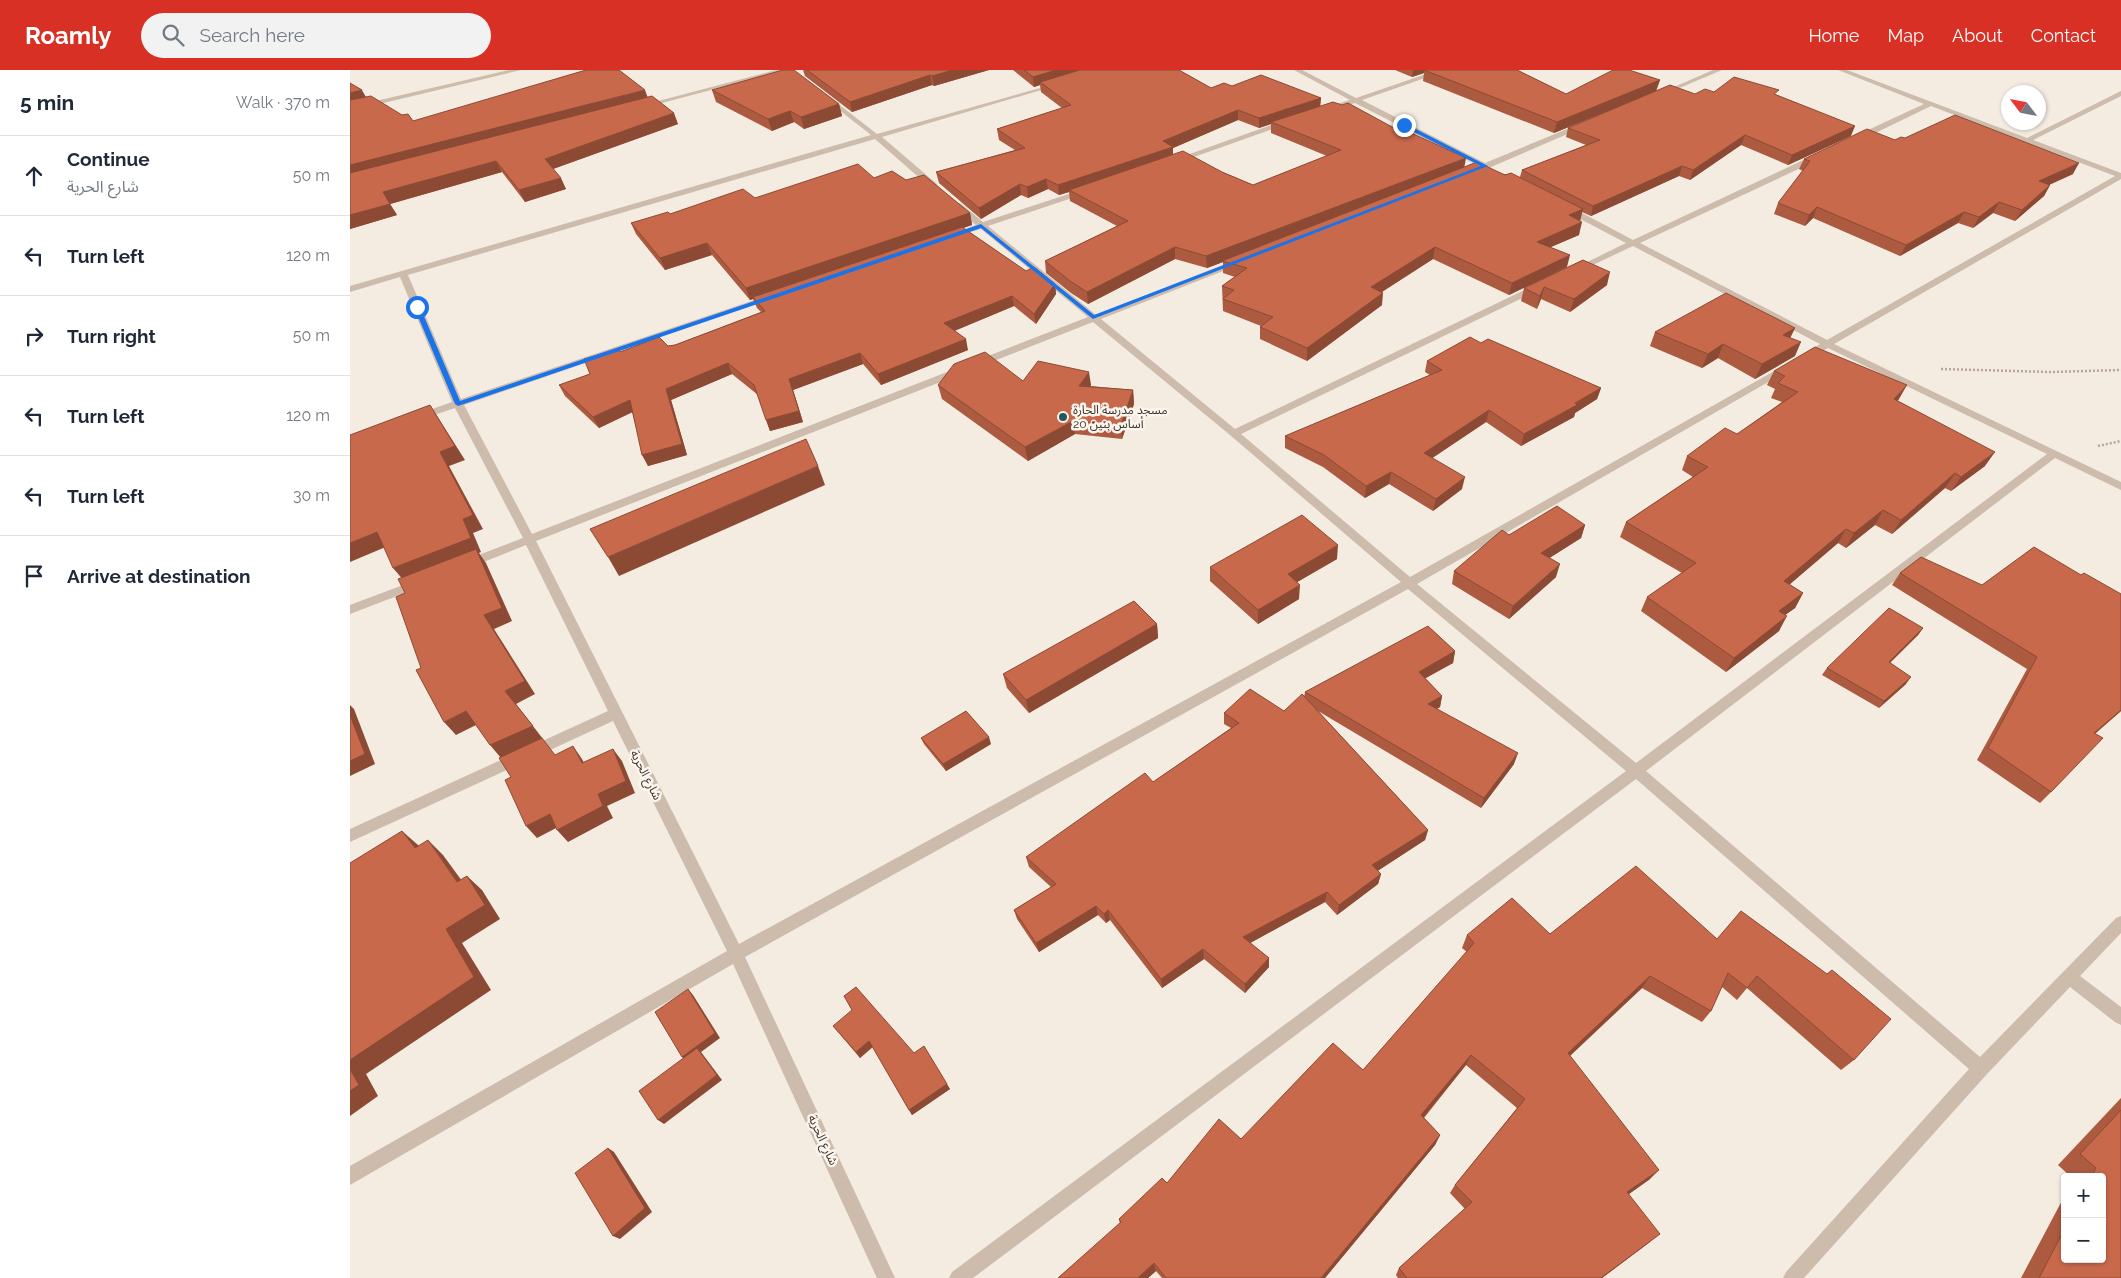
<!DOCTYPE html>
<html lang="en">
<head>
<meta charset="utf-8">
<style>
	:root { --surface:#fff; --page:#f2f2f3; --text:#1f2937; --muted:#747a83; --line:#e0e1e3; --accent:#d93025 }
	body { margin:0; font-family:Raleway,"Noto Sans Arabic",sans-serif; background:var(--page); color:var(--text) }
	.controls { position:absolute; right:15px; bottom:15px; display:grid; overflow:hidden; border-radius:5px; box-shadow:0 1px 4px #0004 }
	.controls button { width:45px; height:45px; display:grid; place-items:center; padding:0; border:0; border-bottom:1px solid var(--line); background:var(--surface); color:var(--text); font:25px sans-serif }
	.compass { position:absolute; left:1651px; top:15px; width:45px; height:45px; border-radius:50%; background:var(--surface); box-shadow:0 1px 4px #0004; rotate:302deg }
	.stop { position:absolute; width:15px; height:15px; margin:-11px; border:4px solid #1a73e8; border-radius:50%; background:#fff }
	.stop.end { background:#1a73e8; border-color:#fff; box-shadow:0 1px 5px #0008 }
	.list { margin:0; padding:0; list-style:none }
	h2 { display:flex; justify-content:space-between; align-items:center; height:65px; margin:0; padding:0 20px; font-size:21px }
	h2 small { font-size:16px; font-weight:400; color:var(--muted) }
	.list li { display:grid; grid-template-columns:32px 1fr auto; gap:15px; align-items:center; box-sizing:border-box; height:80px; padding:0 20px; border-top:1px solid var(--line) }
	.list b { display:block; font-size:19px; white-space:nowrap }
	.list p { margin:0; font-size:16px; white-space:nowrap; color:var(--muted) }
	.list em { font-size:16px; font-style:normal; color:var(--muted) }
	.icon { flex:none; width:28px; height:28px; fill:none; stroke:currentColor; stroke-width:2; stroke-linecap:round; stroke-linejoin:round }
	.map { position:relative; flex:none; width:1771px; height:1208px; overflow:hidden }
	header { display:flex; align-items:center; gap:30px; box-sizing:border-box; height:70px; padding:0 25px; background:var(--accent); color:#fff }
	header strong { font-size:24px }
	nav { display:flex; gap:28px; margin-inline-start:auto; font-size:18px }
	.search { width:350px; height:45px; background:var(--page); display:flex; align-items:center; gap:12px; box-sizing:border-box; padding:0 18px; border-radius:28px; color:var(--muted); font-size:19px }
	main { display:flex }
	aside { flex:1; background:var(--surface) }
	.map>svg:first-child { display:block }
	.lines { fill:none; stroke-linecap:round; stroke-linejoin:round }
	.path { stroke:#b9a596; stroke-width:2.5; stroke-dasharray:2 2; stroke-linecap:butt }
	.minor { fill:#cdbbac; fill-rule:evenodd }
	.wall { fill:#ac5a40; fill-rule:evenodd }
	.shaded-wall { fill:#8c4a34 }
	.building { fill:#c8694b; stroke:#8c4a34 }
	.route { fill:#1a73e8 }
	.poi-dot { fill:#1f5a5e; stroke:#fbf5ee; stroke-width:2 }
	.labels { text-anchor:middle; dominant-baseline:central; stroke-width:5; stroke-linejoin:round; paint-order:stroke }
	.poi-label { font-size:12px; fill:#3b302b; stroke:#fbf5ee; text-anchor:start }
	.street-label { font-size:12px; fill:#3b302b; stroke:#fbf5ee }
</style>
</head>
<body>
<header>
<strong>Roamly</strong>
<div class="search"><svg class="icon" aria-label="search" viewBox="0 0 24 24"><circle cx="10" cy="10" r="6"/><path d="M15 15l6 6"/></svg>Search here</div>
<nav><a>Home</a><a>Map</a><a>About</a><a>Contact</a></nav>
</header>
<main>
<aside>
<h2>5 min<small>Walk · 370 m</small></h2>
<ul class="list">
<li><svg class="icon" aria-label="ahead" viewBox="0 0 24 24"><path d="M12 20V5M6 11l6-6 6 6"/></svg><div><b>Continue</b><p>شارع الحرية</p></div><em>50 m</em></li>
<li><svg class="icon" aria-label="left" viewBox="0 0 24 24"><path d="M17 20v-9H6M10 6l-5 5 5 5"/></svg><div><b>Turn left</b></div><em>120 m</em></li>
<li><svg class="icon" aria-label="right" viewBox="0 0 24 24"><path d="M7 20v-9h11M14 6l5 5-5 5"/></svg><div><b>Turn right</b></div><em>50 m</em></li>
<li><svg class="icon" aria-label="left" viewBox="0 0 24 24"><path d="M17 20v-9H6M10 6l-5 5 5 5"/></svg><div><b>Turn left</b></div><em>120 m</em></li>
<li><svg class="icon" aria-label="left" viewBox="0 0 24 24"><path d="M17 20v-9H6M10 6l-5 5 5 5"/></svg><div><b>Turn left</b></div><em>30 m</em></li>
<li><svg class="icon" aria-label="arrive" viewBox="0 0 24 24"><path d="M6 21V4h12l-3 4 3 4H6"/></svg><div><b>Arrive at destination</b></div></li>
</ul>
</aside>
<div class="map">
<svg width="1771" height="1208" viewBox="0 0 1771 1208">
	<rect width="100%" height="100%" fill="#f4ebe1"/>
	<g class="lines">
		<g class="path">
			<polyline points="1591,299 1701,302 1771,300"/>
			<polyline points="1748,376 1771,371"/>
		</g>
		<g class="minor">
			<polygon points="159,0 171,0 0,41 0,37"/>
			<polygon points="426,0 437,0 293,38 289,36"/>
			<polygon points="944,0 952,0 1006,28 1088,0 1098,0 1012,30 1135,93 1229,54 1236,56 1141,97 1141,100 1134,99 1118,104 1118,100 1129,96 1005,33 973,42 973,38 1000,30"/>
			<polygon points="1363,0 1372,0 1313,25 1308,24"/>
			<path d="M1488,0H1497L1677,68L1771,21V26L1683,70L1771,103V109L1484,274L1771,412V420L1705,388L1296,701L1630,987L1766,848L1771,846V863L1730,906L1771,937V955L1765,952L1720,917L1637,1004L1454,1208H1433L1436,1202L1619,999L1286,709L623,1208H599L602,1202L1276,701L1058,519L395,887L545,1208H527L383,894L0,1115V1096L377,881L263,651L0,772V759L258,641L176,475L121,497H113L111,494L113,491L173,468L105,338L69,350L64,347L65,345L102,332L50,207L0,222V216L521,65L474,28V26H478L527,64L708,13V15L532,67L587,114V118H581L525,69L58,205L111,329L416,226H422L423,228L114,335L182,464L738,247L631,159L601,168L597,166L626,155L604,137V133H610L633,152L734,119H737V123L638,156L746,245L885,190H891V194L751,249L885,359L1183,216H1189V220L891,364L1060,507L1433,296H1439V300L1067,514L1286,693L1697,384L1478,278L1458,289H1452V285L1470,274L1283,176L1228,202L1221,200L1276,173L1213,140V136H1219L1283,170L1464,85H1470V89L1290,173L1477,270L1765,106L1581,36L1511,70H1505V66L1574,34ZM743,252L880,365L1051,512L389,874L186,471Z"/>
			<polygon points="935,50 942,52 827,93 820,91"/>
			<polygon points="69,509 75,513 73,516 0,544 0,535"/>
		</g>
	</g>
	<g class="wall">
		<polygon points="453,0 639,0 584,16 582,15 502,42 455,6"/>
		<path d="M663,0H829L861,18L882,16L971,28L970,36L1114,97L1170,107L1172,100L1236,75L1216,67L1218,58L1285,30L1204,63L1073,11L1074,3L1062,7L1045,0H1167L1216,24L1310,10L1306,21L1345,24L1364,22L1427,26L1501,66L1438,95L1391,75L1340,110L1329,106L1241,146L1232,142L1230,151L1229,165L1200,177L1217,197L1159,225L1083,189L1032,222V235L957,291L910,269V257L911,256L873,241L872,216L885,207L873,203V192L857,198L825,189L738,234L721,223L696,203L695,191L767,156L720,131L719,122L709,125L698,119L678,128L671,125L631,149L589,113L586,102L665,80L649,70L647,59L712,38L691,22L690,15L684,17ZM888,50L909,58L921,54V63L977,86L903,115L872,102L823,85V78Z"/>
		<polygon points="0,13 16,27 63,51 297,27 328,54 203,99 216,119 175,132 152,102 40,134 47,145 0,159"/>
		<polygon points="362,20 489,34 492,46 454,59 444,52 422,61 366,32"/>
		<polygon points="1555,68 1723,104 1699,115 1700,115 1694,126 1665,151 1643,143 1623,158 1608,153 1550,186 1463,148 1455,156 1424,144 1428,133 1453,101 1449,99 1454,89"/>
		<polygon points="524,108 556,110 620,143 622,155 613,158 676,201 705,214 706,224 686,254 664,236 604,261 618,280 531,315 513,294 443,320 453,352 420,361 408,325 382,304 321,330 337,385 298,396 282,342 249,358 215,326 209,315 240,304 270,282 318,276 325,275 411,242 407,238 403,229 400,230 362,185 315,200 286,164 281,153 320,144"/>
		<polygon points="1233,190 1257,215 1220,242 1191,229 1187,239 1171,231 1174,218"/>
		<polygon points="1445,258 1440,268 1445,286 1405,309 1368,288 1352,298 1300,276 1305,262"/>
		<polygon points="1131,273 1251,318 1247,329 1225,343 1224,347 1171,376 1136,352 1082,388 1112,419 1083,441 1039,414 1015,428 973,397 935,378 935,366 1080,305 1075,302 1077,291"/>
		<polygon points="1424,301 1549,329 1547,331 1635,396 1601,421 1595,418 1542,464 1525,455 1496,478 1488,473 1439,515 1453,523 1445,538 1435,545 1429,561 1376,602 1291,541 1297,527 1332,503 1270,467 1276,452 1343,407 1332,400 1337,386 1387,364 1432,332 1421,328 1425,319 1417,315"/>
		<polygon points="673,311 741,315 740,316 783,320 784,334 772,369 725,364 678,391 592,329 588,315"/>
		<polygon points="1235,455 1231,468 1199,488 1206,507 1159,549 1102,514 1104,501 1159,465"/>
		<polygon points="987,489 947,512 949,529 908,554 860,511 860,497"/>
		<polygon points="1550,503 1632,515 1731,505 1771,524 1771,641 1745,664 1701,722 1690,733 1627,690 1677,599 1542,515"/>
		<polygon points="807,554 808,568 679,643 657,618 653,604"/>
		<polygon points="1573,558 1568,565 1540,592 1556,614 1529,638 1472,605 1477,598"/>
		<polygon points="1105,581 1103,593 1075,608 1092,626 1090,637 1087,639 1164,694 1131,738 968,641 1078,760 1075,770 1027,801 1031,804 1028,814 987,845 975,832 900,873 919,888 919,897 895,923 854,889 812,918 760,850 756,853 748,845 689,882 667,849 664,840 701,817 679,797 676,787 803,712 881,658 874,654 874,643 934,641 954,627 955,622"/>
		<polygon points="571,668 641,674 596,701 574,674"/>
		<polygon points="1200,864 1367,869 1504,990 1491,1000 1397,918 1387,930 1372,917 1361,941 1352,952 1292,918 1220,986 1300,1109 1279,1124 1300,1172 1252,1208 1048,1208 1046,1205 1049,1198 1115,1139 1100,1123 1105,1115 1167,1038 1116,995 1074,1048 1090,1065 1085,1075 975,1208 812,1208 806,1201 798,1208 708,1208 770,1154 769,1149 817,1113 1013,1000 1117,882 1112,878 1117,865"/>
		<polygon points="483,956 564,983 600,1019 562,1045 523,977 510,988"/>
		<polygon points="1771,1028 1771,1208 1671,1208 1715,1125 1715,1189 1752,1107 1721,1107 1708,1095"/>
	</g>
	<g class="shaded-wall">
		<polygon points="603,0 639,0 584,16 582,6"/>
		<polygon points="706,0 741,0 690,12 690,15 684,17 683,7"/>
		<polygon points="1063,0 1074,0 1074,3 1062,7"/>
		<polygon points="580,5 582,15 502,42 500,32"/>
		<polygon points="1310,10 1306,21 1204,63 1207,52"/>
		<polygon points="12,20 18,31 0,35 0,23"/>
		<polygon points="295,20 299,31 0,108 0,95"/>
		<polygon points="971,28 970,38 921,52 921,54 909,58 909,48"/>
		<polygon points="489,34 492,46 454,59 451,47"/>
		<polygon points="888,40 888,50 823,78 823,87 719,120 719,122 709,125 708,115"/>
		<polygon points="440,41 444,52 422,61 418,49"/>
		<polygon points="324,43 328,54 200,100 195,89"/>
		<polygon points="1505,56 1501,66 1438,95 1442,85"/>
		<polygon points="1395,65 1391,75 1340,110 1343,100"/>
		<polygon points="1116,88 1114,99 872,191 873,192 857,198 856,186"/>
		<polygon points="146,91 152,102 40,134 33,122"/>
		<polygon points="1729,93 1723,104 1683,122 1689,111"/>
		<polygon points="1332,96 1329,106 1241,146 1243,136"/>
		<polygon points="211,108 216,119 175,132 169,120"/>
		<polygon points="696,109 698,119 678,128 677,117"/>
		<polygon points="670,114 671,125 631,149 629,138"/>
		<polygon points="1700,115 1694,126 1665,151 1672,140"/>
		<polygon points="1649,132 1643,143 1623,158 1629,147"/>
		<polygon points="40,134 47,145 0,159 0,145"/>
		<polygon points="1467,137 1463,148 1455,156 1459,145"/>
		<polygon points="1233,139 1230,151 1219,145"/>
		<polygon points="1614,142 1608,153 1550,186 1556,175"/>
		<polygon points="620,143 622,155 404,229 403,227 403,229 400,230 396,218"/>
		<polygon points="1232,152 1229,165 1185,184 1187,172"/>
		<polygon points="357,173 362,185 315,200 310,188"/>
		<polygon points="825,177 825,189 738,234 737,222"/>
		<polygon points="1085,177 1083,189 1019,230 1021,217"/>
		<polygon points="1220,185 1217,197 1159,225 1162,213"/>
		<polygon points="1260,202 1257,215 1220,242 1224,229"/>
		<polygon points="705,214 706,224 686,254 684,244"/>
		<polygon points="1194,217 1191,229 1187,239 1190,226"/>
		<polygon points="1033,223 1032,235 957,291 957,278"/>
		<polygon points="662,226 664,236 597,264 594,253"/>
		<polygon points="1445,258 1438,272 1433,265"/>
		<polygon points="616,269 618,280 531,315 528,304"/>
		<polygon points="1451,272 1445,286 1405,309 1412,294"/>
		<polygon points="1373,274 1368,288 1352,298 1358,284"/>
		<polygon points="510,283 513,294 443,320 453,352 420,361 416,350 439,309"/>
		<polygon points="378,293 382,304 321,330 337,385 298,396 292,385 316,319"/>
		<polygon points="739,302 741,315 731,329 729,316"/>
		<polygon points="1557,315 1549,329 1536,344 1544,329"/>
		<polygon points="1251,318 1247,329 1225,343 1224,347 1171,376 1174,364"/>
		<polygon points="783,320 784,334 772,369 771,355"/>
		<polygon points="280,330 285,341 249,358 243,347"/>
		<polygon points="80,335 115,390 99,396 133,459 123,463 131,482 129,483 136,493 162,551 144,559 185,624 166,634 193,669 151,688 140,675 55,512 43,498 90,382"/>
		<polygon points="1139,340 1136,352 1072,395 1074,383"/>
		<polygon points="723,351 725,364 678,391 675,377"/>
		<polygon points="1645,382 1635,396 1601,421 1611,407"/>
		<polygon points="468,396 475,415 269,506 258,487"/>
		<polygon points="1041,402 1039,414 1015,428 1016,416"/>
		<polygon points="1605,403 1595,418 1542,464 1551,450"/>
		<polygon points="1115,407 1112,419 1083,441 1086,429"/>
		<polygon points="1533,440 1525,455 1496,478 1504,463"/>
		<polygon points="1235,455 1231,468 1187,496 1191,483"/>
		<polygon points="1496,459 1488,473 1426,526 1434,511"/>
		<polygon points="27,462 38,476 0,492 0,473"/>
		<polygon points="988,475 987,489 937,518 938,504"/>
		<polygon points="1210,494 1206,507 1159,549 1163,536"/>
		<polygon points="950,515 949,529 908,554 908,540"/>
		<polygon points="1453,523 1445,538 1421,555 1429,541"/>
		<polygon points="1437,546 1429,561 1376,602 1384,588"/>
		<polygon points="807,554 808,568 679,643 676,630"/>
		<polygon points="1573,558 1568,565 1534,599 1539,592"/>
		<polygon points="1105,581 1103,593 1067,613 1069,602"/>
		<polygon points="1561,607 1556,614 1529,638 1534,631"/>
		<polygon points="1092,626 1090,637 1076,645 1078,634"/>
		<polygon points="0,635 4,639 25,694 0,706"/>
		<polygon points="1771,640 1771,641 1732,674 1744,663"/>
		<polygon points="116,641 128,654 106,665 94,652"/>
		<polygon points="639,667 641,674 596,701 593,694"/>
		<polygon points="223,676 232,689 241,706 232,693"/>
		<polygon points="263,679 272,691 285,723 257,736 263,748 218,772 207,760 248,724"/>
		<polygon points="1168,683 1164,694 1131,738 1134,728"/>
		<polygon points="200,744 210,756 187,768 176,756"/>
		<polygon points="1078,760 1075,770 1020,806 1022,795"/>
		<polygon points="52,761 68,775 81,793 65,778"/>
		<polygon points="78,770 93,785 123,826 107,812"/>
		<polygon points="1031,804 1028,814 987,845 989,835"/>
		<polygon points="117,806 132,820 150,849 112,873 141,920 16,1004 28,1026 0,1046 0,990 96,859"/>
		<polygon points="977,822 975,832 893,877 893,867"/>
		<polygon points="746,836 748,845 689,882 686,873"/>
		<polygon points="758,840 760,850 756,853 754,844"/>
		<polygon points="853,879 854,889 812,918 811,909"/>
		<polygon points="919,888 919,897 895,923 895,914"/>
		<polygon points="1300,906 1292,918 1211,994 1218,983"/>
		<polygon points="338,919 343,925 370,968 351,982 372,1010 314,1054 308,1050 337,992 332,987"/>
		<polygon points="519,971 523,976 510,988 506,982"/>
		<polygon points="1121,985 1116,995 1067,1055 1071,1045"/>
		<polygon points="597,1014 600,1019 562,1045 559,1040"/>
		<polygon points="1090,1065 1085,1075 975,1208 971,1208"/>
		<polygon points="258,1078 264,1082 302,1142 270,1169 263,1166"/>
		<polygon points="1309,1100 1300,1109 1269,1131 1277,1122"/>
		<polygon points="1310,1164 1252,1208 1251,1208"/>
		<polygon points="804,1193 806,1201 798,1208 788,1208"/>
	</g>
	<g class="building">
		<polygon points="236,0 269,0 295,20 0,95 0,30 21,26 52,45 58,44 63,51"/>
		<polygon points="433,0 444,0 489,34 451,47 440,41 418,49 362,20"/>
		<polygon points="457,0 603,0 582,6 580,5 500,32"/>
		<polygon points="674,0 706,0 683,7"/>
		<polygon points="730,0 829,0 861,18 874,13 882,16 911,5 971,28 909,48 888,40 813,71 823,77 708,115 696,109 677,117 670,114 629,138 586,102 675,78 647,59 721,35 690,12"/>
		<polygon points="1074,0 1167,0 1216,24 1263,0 1279,0 1310,10 1207,52"/>
		<polygon points="1384,7 1429,20 1424,24 1505,56 1442,85 1395,65 1343,100 1332,96 1243,136 1172,100 1250,70 1218,58 1320,15 1345,24 1355,19 1364,22"/>
		<polygon points="0,13 12,20 0,23"/>
		<polygon points="302,26 324,43 195,89 211,108 169,120 146,91 33,122 40,134 0,145 0,103"/>
		<polygon points="983,32 992,35 998,33 1044,58 1046,56 1116,88 856,186 825,177 737,222 720,211 695,191 778,151 719,120 833,81 872,102 903,115 991,80 921,52"/>
		<polygon points="1605,45 1729,93 1689,111 1700,115 1672,140 1649,132 1629,147 1614,142 1556,175 1467,137 1459,145 1428,133 1460,91 1454,89 1517,59 1545,70 1551,67 1555,68"/>
		<polygon points="1127,92 1155,105 1161,103 1233,139 1219,145 1232,152 1187,172 1220,185 1162,213 1085,177 1021,217 1033,223 957,278 910,257 923,247 873,229 884,220 872,216 897,198 872,191"/>
		<polygon points="508,94 524,108 542,101 556,110 574,105 620,143 396,218 357,173 310,188 281,153 318,142 320,144 393,119 405,128"/>
		<polygon points="612,157 676,201 684,197 705,214 684,244 662,226 594,253 616,269 528,304 510,283 439,309 449,341 416,350 404,315 378,293 316,319 332,374 292,385 280,330 243,347 209,315 240,304 234,289 269,279 270,282 309,267 318,276 325,275 415,241 403,227"/>
		<polygon points="1233,190 1260,202 1224,229 1194,217 1190,226 1174,218"/>
		<polygon points="1376,223 1445,258 1433,265 1451,272 1412,294 1373,274 1358,284 1305,262"/>
		<polygon points="1120,267 1131,273 1138,269 1251,318 1225,333 1227,335 1174,364 1139,340 1074,383 1115,407 1086,429 1041,402 1016,416 974,385 935,366 1092,300 1077,291"/>
		<polygon points="1465,277 1557,315 1544,329 1645,382 1611,407 1605,403 1551,450 1533,440 1504,463 1496,459 1434,511 1453,523 1429,541 1437,546 1384,588 1297,527 1346,493 1276,452 1358,397 1337,386 1375,358 1387,364 1448,322 1428,313 1435,306 1424,301"/>
		<polygon points="635,282 673,311 688,291 739,302 729,316 783,320 771,355 723,351 675,377 588,315 604,294"/>
		<polygon points="80,335 105,376 90,382 123,445 113,449 121,468 43,498 27,462 0,473 0,365"/>
		<polygon points="456,369 468,396 258,487 240,459"/>
		<polygon points="1207,436 1235,455 1191,483 1210,494 1163,536 1104,501 1152,460 1159,465"/>
		<polygon points="952,445 988,475 938,504 950,515 908,540 860,497"/>
		<polygon points="1684,477 1731,505 1734,503 1771,524 1771,640 1744,663 1753,668 1701,722 1638,678 1687,587 1550,503 1571,487 1632,515"/>
		<polygon points="126,479 152,538 134,545 175,611 155,621 183,656 140,675 116,641 94,652 66,600 71,598 46,527 55,523 48,509"/>
		<polygon points="784,531 807,554 676,630 653,604"/>
		<polygon points="1539,538 1573,558 1539,592 1561,607 1534,631 1477,598"/>
		<polygon points="1078,556 1105,581 1069,602 1092,626 1078,634 1168,683 1134,728 955,622"/>
		<polygon points="900,619 934,641 952,624 1078,760 1022,795 1031,804 989,835 977,822 893,867 919,888 895,914 853,879 811,909 758,840 754,844 746,836 686,873 664,840 706,814 676,787 795,703 803,712 889,653 874,643"/>
		<polygon points="616,641 639,667 593,694 571,668"/>
		<polygon points="0,645 15,684 0,691"/>
		<polygon points="192,668 205,685 223,676 232,693 263,679 276,711 248,724 253,736 207,760 200,744 176,756 155,710 161,707 149,688"/>
		<polygon points="52,761 65,778 78,770 107,812 117,806 135,835 96,859 124,907 0,990 0,793"/>
		<polygon points="1286,796 1367,869 1391,841 1477,904 1482,900 1541,949 1504,990 1407,906 1397,918 1378,903 1361,941 1300,906 1218,983 1309,1100 1277,1122 1310,1164 1251,1208 1057,1208 1049,1198 1122,1132 1105,1115 1175,1029 1121,985 1071,1045 1090,1065 971,1208 816,1208 804,1193 788,1208 708,1208 771,1152 769,1149 812,1108 817,1113 869,1049 891,1069 983,973 1013,1000 1124,873 1117,865 1162,828 1200,864"/>
		<polygon points="506,917 564,983 574,976 597,1014 559,1040 519,971 506,982 483,956 502,940 494,926"/>
		<polygon points="338,919 365,963 332,987 305,942"/>
		<polygon points="347,978 367,1005 308,1050 289,1021"/>
		<polygon points="0,999 9,1015 0,1021"/>
		<polygon points="1771,1040 1771,1208 1689,1208 1715,1158 1715,1189 1752,1189 1752,1107 1741,1107 1746,1098 1730,1084"/>
		<polygon points="258,1078 295,1138 263,1166 225,1103"/>
	</g>
	<polygon class="route" points="1054,53 1138,96 743,249 631,158 108,336 105,334 64,237 67,235 70,237 110,331 631,154 744,245 1131,96 1052,56"/>
	<circle class="poi-dot" cx="713" cy="347" r="5"/>
	<g class="labels">
		<g class="poi-label">
			<text x="723" y="340">مسجد مدرسة الحارة<tspan x="723" dy="14">20 أساس بنين</tspan></text>
		</g>
		<g class="street-label">
			<text transform="translate(296 705) rotate(63)">شارع الحرية</text>
			<text transform="translate(473 1070) rotate(65)">شارع الحرية</text>
		</g>
	</g>
</svg>
<div class="controls">
<button>+</button>
<button>−</button>
</div>
<svg class="compass" viewBox="-18 -18 36 36"><path d="M0-13l5 13h-10z" fill="#e53935"/><path d="M0 13l5-13h-10z" fill="#747a83"/></svg>
<div class="stop" style="left:67px;top:237px"></div>
<div class="stop end" style="left:1054px;top:55px"></div>
</div>
</main>
</body>
</html>
